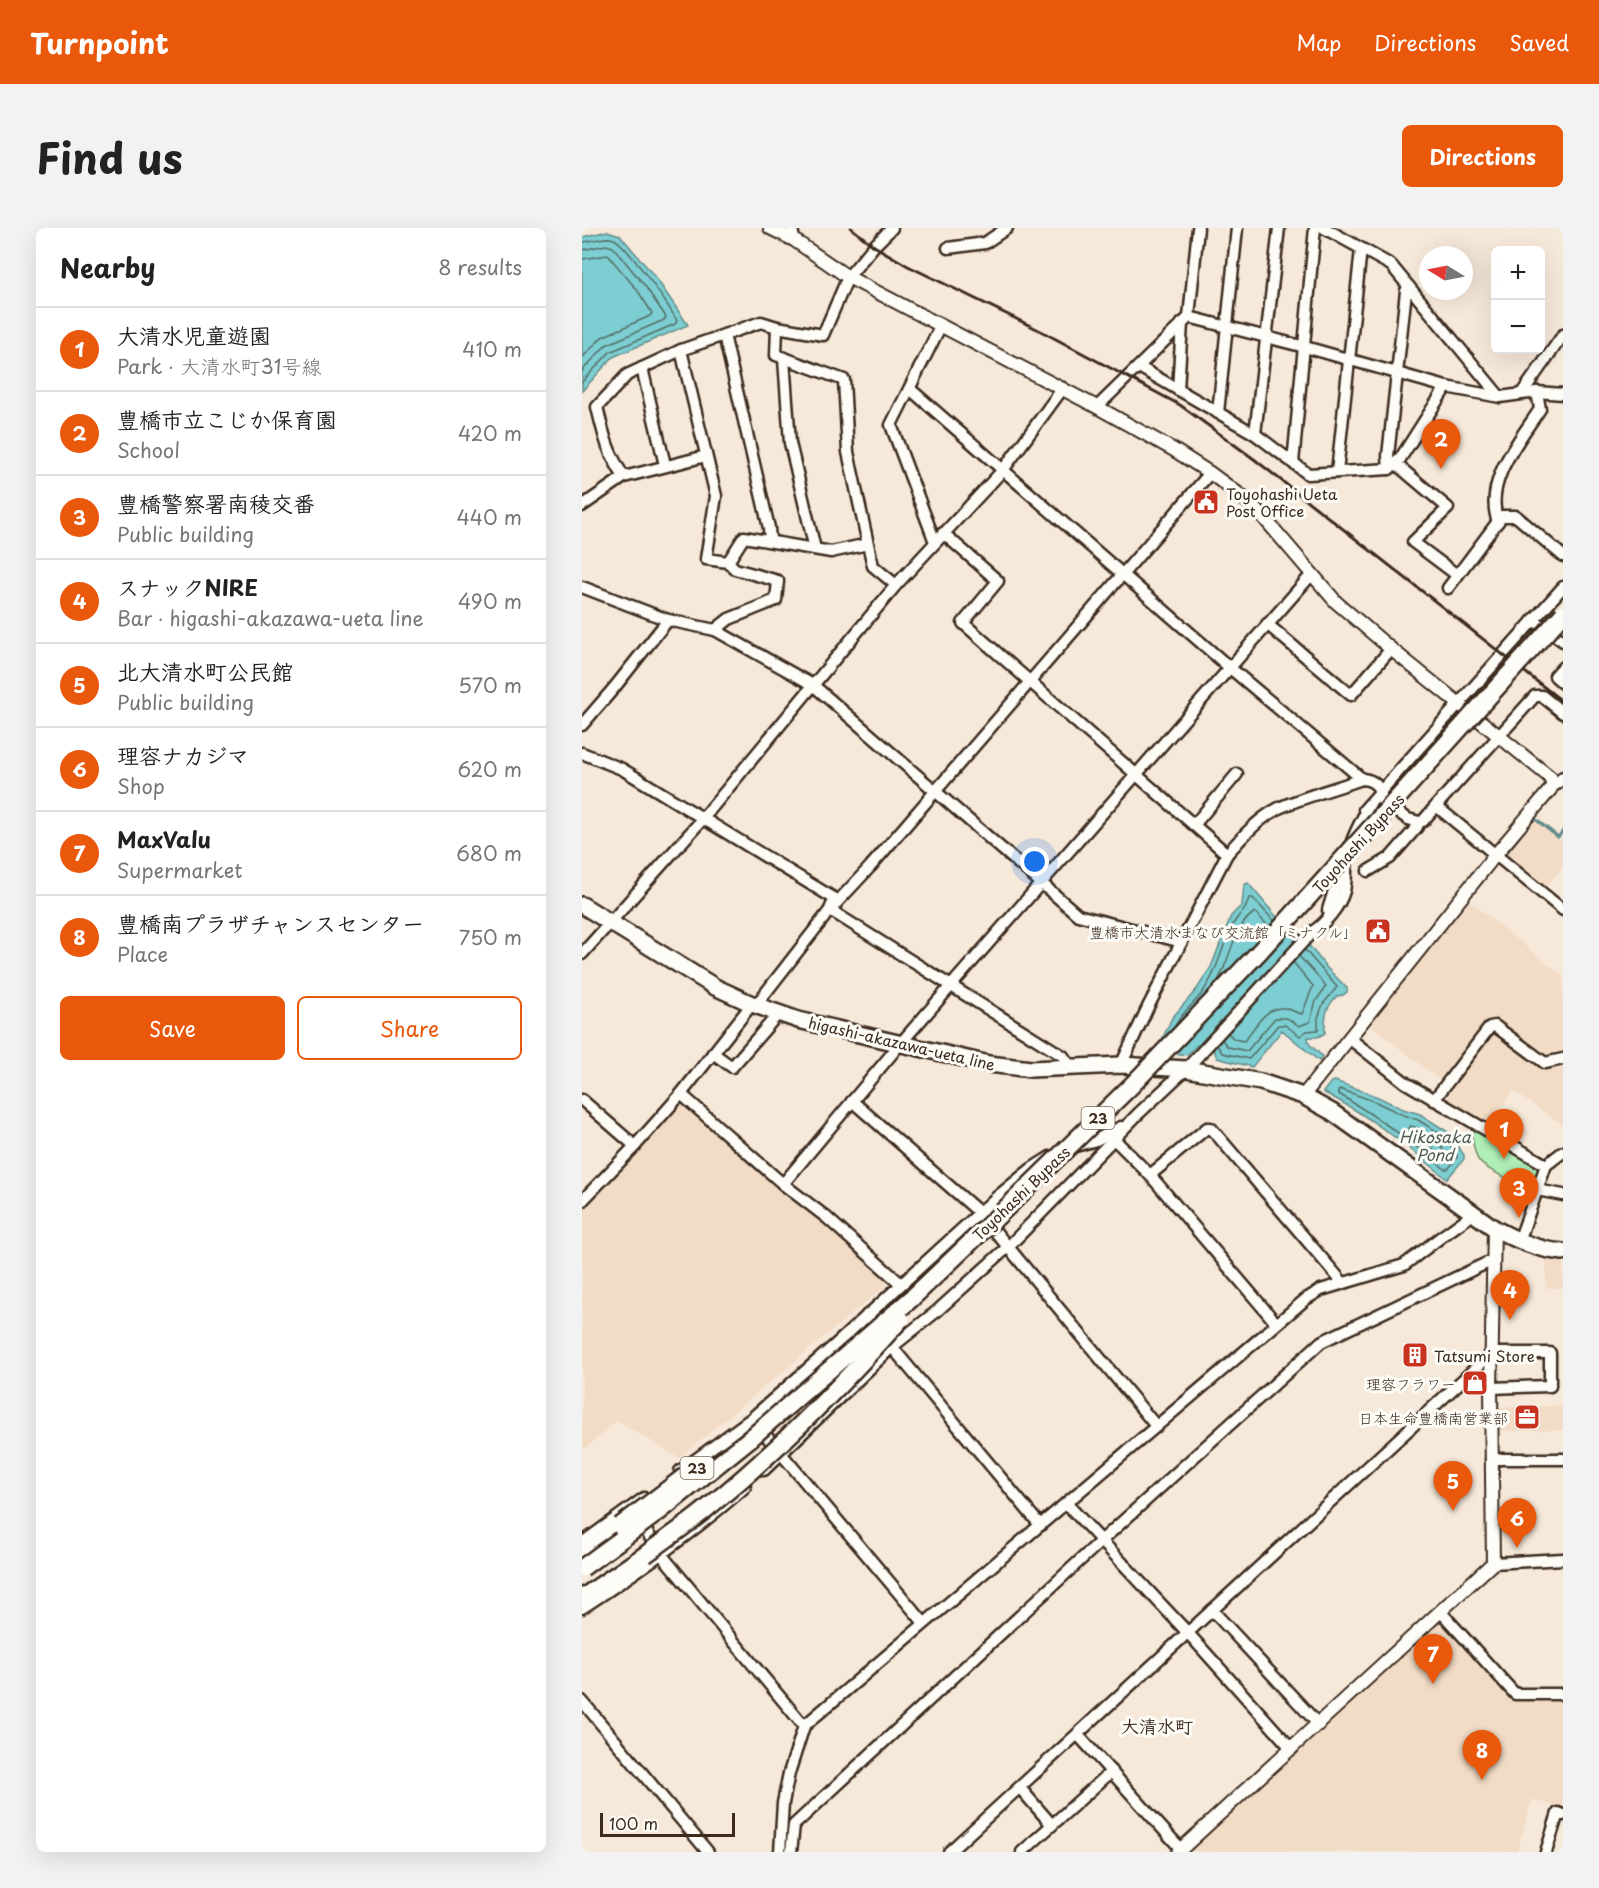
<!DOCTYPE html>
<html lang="en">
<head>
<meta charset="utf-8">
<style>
	:root { --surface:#fff; --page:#f2f2f2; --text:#222; --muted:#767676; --line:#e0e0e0; --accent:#ea580c }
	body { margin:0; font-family:"Playpen Sans","Klee One",sans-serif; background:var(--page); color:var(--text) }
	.controls { position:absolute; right:18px; top:18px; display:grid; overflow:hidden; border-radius:9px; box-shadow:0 6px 24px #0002 }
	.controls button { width:54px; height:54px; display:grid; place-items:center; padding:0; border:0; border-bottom:2px solid var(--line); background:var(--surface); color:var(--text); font:30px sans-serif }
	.compass { position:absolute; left:837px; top:18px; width:54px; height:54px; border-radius:50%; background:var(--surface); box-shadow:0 6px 24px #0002; rotate:280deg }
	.scale { position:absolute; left:18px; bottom:15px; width:135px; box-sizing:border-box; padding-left:6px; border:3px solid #3b2a1e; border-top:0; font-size:16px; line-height:21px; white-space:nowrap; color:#3b2a1e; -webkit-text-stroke:4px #fdfcf7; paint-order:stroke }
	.you { position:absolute; left:453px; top:634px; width:21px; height:21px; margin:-15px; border:4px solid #fff; border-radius:50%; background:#1a73e8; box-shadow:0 0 0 9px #1a73e833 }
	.badge { display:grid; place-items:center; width:39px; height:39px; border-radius:50%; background:var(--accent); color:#fff; font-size:20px; font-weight:700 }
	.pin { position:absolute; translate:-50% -50px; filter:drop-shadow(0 2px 3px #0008) }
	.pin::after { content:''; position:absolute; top:32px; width:21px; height:18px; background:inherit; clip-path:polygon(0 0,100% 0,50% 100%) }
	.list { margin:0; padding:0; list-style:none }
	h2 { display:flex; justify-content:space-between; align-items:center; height:78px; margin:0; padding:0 24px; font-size:26px }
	h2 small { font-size:20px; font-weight:400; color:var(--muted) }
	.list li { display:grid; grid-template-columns:39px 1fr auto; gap:18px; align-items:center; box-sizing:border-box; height:84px; padding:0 24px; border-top:2px solid var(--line) }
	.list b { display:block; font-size:22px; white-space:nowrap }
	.list p { margin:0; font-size:20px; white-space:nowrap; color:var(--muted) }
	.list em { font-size:20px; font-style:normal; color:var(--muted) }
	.actions { display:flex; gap:12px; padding:18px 24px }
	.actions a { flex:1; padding:14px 0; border:2px solid var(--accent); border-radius:9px; text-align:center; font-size:21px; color:var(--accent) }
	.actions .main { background:var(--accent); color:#fff }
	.map { position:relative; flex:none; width:981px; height:1624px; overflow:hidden; border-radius:9px }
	header { display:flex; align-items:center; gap:36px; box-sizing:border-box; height:84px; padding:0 30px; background:var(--accent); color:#fff }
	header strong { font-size:28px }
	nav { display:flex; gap:33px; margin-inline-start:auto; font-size:21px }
	.intro { display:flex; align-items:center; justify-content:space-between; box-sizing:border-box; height:144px; padding:0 36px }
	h1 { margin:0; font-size:42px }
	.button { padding:15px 27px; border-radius:9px; background:var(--accent); color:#fff; font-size:21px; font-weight:700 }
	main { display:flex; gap:36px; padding:0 36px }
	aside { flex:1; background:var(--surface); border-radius:9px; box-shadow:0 6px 24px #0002 }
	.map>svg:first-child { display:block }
	.built { fill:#f2dcc6 }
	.green { fill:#afefb7; stroke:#758c6a; stroke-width:1.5 }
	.water { fill:#7cced2; stroke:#628c8a; stroke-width:1.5 }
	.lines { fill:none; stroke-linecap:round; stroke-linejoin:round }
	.shore { stroke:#556c66; stroke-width:1.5 }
	.stream { stroke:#628c8a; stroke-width:3 }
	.minor-casing { stroke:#3b2a1e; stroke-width:15 }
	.tertiary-casing { stroke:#3b2a1e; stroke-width:16 }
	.secondary-casing { stroke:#3b2a1e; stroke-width:20 }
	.trunk-casing { stroke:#3b2a1e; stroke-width:21 }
	.minor { stroke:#fdfcf7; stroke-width:10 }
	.tertiary { stroke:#fdfcf7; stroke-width:12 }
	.secondary { stroke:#fdfcf7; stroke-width:15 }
	.trunk { stroke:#fdfcf7; stroke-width:16 }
	.rail { stroke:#3b2a1e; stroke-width:3 }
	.trunk-bridge-casing { stroke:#3b2a1e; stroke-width:21; stroke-linecap:butt }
	.trunk-bridge { stroke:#fdfcf7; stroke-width:16 }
	.labels { text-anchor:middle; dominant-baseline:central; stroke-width:6; stroke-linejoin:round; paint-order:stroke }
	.shield { fill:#fdfcf7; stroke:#75695f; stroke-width:1.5 }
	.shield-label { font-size:14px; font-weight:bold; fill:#3b2a1e }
	.poi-label { font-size:15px; fill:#3b2a1e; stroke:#fdfcf7; text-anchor:end }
	.street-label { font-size:15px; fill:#3b2a1e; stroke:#fdfcf7 }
	.water-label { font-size:16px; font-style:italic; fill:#4e5b54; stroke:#fdfcf7 }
	.quarter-label { font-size:18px; font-weight:bold; fill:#3b2a1e; stroke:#fdfcf7 }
</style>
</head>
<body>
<header>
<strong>Turnpoint</strong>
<nav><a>Map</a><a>Directions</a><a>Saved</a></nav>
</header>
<div class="intro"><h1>Find us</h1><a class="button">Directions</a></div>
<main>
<aside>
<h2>Nearby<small>8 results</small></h2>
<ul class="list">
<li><span class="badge">1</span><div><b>大清水児童遊園</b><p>Park · 大清水町31号線</p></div><em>410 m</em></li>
<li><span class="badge">2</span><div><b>豊橋市立こじか保育園</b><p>School</p></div><em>420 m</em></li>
<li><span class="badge">3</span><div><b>豊橋警察署南稜交番</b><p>Public building</p></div><em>440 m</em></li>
<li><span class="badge">4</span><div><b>スナックNIRE</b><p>Bar · higashi-akazawa-ueta line</p></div><em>490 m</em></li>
<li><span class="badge">5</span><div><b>北大清水町公民館</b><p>Public building</p></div><em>570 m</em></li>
<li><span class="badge">6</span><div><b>理容ナカジマ</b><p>Shop</p></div><em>620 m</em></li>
<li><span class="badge">7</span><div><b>MaxValu</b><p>Supermarket</p></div><em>680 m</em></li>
<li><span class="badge">8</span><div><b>豊橋南プラザチャンスセンター</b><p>Place</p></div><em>750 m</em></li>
</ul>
<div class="actions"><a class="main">Save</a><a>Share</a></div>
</aside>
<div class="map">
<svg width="981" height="1624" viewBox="0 0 981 1624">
	<rect width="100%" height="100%" fill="#f7e9da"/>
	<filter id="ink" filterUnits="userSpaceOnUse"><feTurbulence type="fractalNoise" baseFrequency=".0167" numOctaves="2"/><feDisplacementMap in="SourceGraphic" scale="12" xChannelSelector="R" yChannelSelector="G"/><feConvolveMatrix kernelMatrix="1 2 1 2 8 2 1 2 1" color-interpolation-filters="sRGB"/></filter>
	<g filter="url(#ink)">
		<g class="built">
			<polygon points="952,591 981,614 981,638 961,663 921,630"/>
			<polygon points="885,671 981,748 981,828 965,831 913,791 908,792 859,853 786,795"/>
			<polygon points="914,802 965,841 981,837 981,897 931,863 905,898 862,870 862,865 911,803"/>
			<polygon points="96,873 309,1053 97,1230 35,1193 0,1223 0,973"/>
			<polygon points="964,1031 981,1033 981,1060 964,1060"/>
			<polygon points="981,1178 981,1202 914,1203 914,1179"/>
			<polygon points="858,1393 928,1470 981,1470 981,1580 950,1572 935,1624 608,1624"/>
		</g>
		<path class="green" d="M889,901L900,902L959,939L951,962C938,956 904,943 897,933C891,925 891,911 889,901Z"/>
		<g class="water">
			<polygon points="25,3 38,7 74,50 106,97 31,129 0,163 0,9"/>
			<path d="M666,655L693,687L718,706L745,740L765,760V764L761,767L755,768C744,778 742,790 743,805L736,809H726L727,816L740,828L737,833L700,802L670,839L635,830L632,822L615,817L605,827L583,824L578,816L590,790L615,761L629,739L649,688L660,677L662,657Z"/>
			<path d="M753,853L796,869L821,881L838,886L866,904L882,927V931L865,951C826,918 786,887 741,864L749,854Z"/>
		</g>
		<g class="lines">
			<g class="shore">
				<path d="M0,14C11,14 21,7 32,11C44,16 88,79 95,93L93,96L28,124L0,154"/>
				<polyline points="0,22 24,17 31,19 63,58 84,89 82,92 24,117 0,143"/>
				<polyline points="0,31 26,27 56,63 70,85 68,88 20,109 0,130"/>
				<path d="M635,754C649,732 650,699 673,684L687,699"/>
				<path d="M593,798C599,785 611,777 620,765C637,743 639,716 653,693C660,682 663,685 667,670H671L692,693"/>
				<path d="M646,805L652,811L662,813C673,800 683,778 702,780C709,781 714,785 720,786L731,758L711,734"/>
				<polyline points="640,812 646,819 665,823 693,790 705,790 717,798 728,794 734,773 744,758 717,728"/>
				<polyline points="635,817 640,825 667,831 696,797 703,797 718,808 725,803 736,802 736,790 741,776 755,759 723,722"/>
				<path d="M758,861L794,874L819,886L836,892L862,908L875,927V930L866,941H863C829,913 795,889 757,866L756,863Z"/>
				<path d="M829,898C842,902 861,913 863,928H859L828,903L827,900Z"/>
			</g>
			<polyline class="stream" points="921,629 952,590 976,609 981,603"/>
			<g class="minor-casing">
				<g id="minor">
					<polyline points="210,0 212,12"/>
					<polyline points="742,0 809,37 918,169"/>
					<polyline points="366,20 403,15 425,0"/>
					<polyline points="607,89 723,119 864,159 918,169 955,164 981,166"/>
					<polyline points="195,99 194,127 262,152 266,224 286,316 291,338 314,357"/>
					<polyline points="142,107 187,300 188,313"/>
					<polyline points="99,122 134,268 124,331 146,334 153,341 196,353 194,372 147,391 133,402"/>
					<polyline points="202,131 208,215 233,321"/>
					<polyline points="557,139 673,206 726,246 807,241 818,231 864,159"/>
					<polyline points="60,140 83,237"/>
					<path d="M328,161L647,439L780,551C794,552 799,561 800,573L826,591L837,594"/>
					<polyline points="596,162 600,95"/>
					<polyline points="940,165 981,107"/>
					<polyline points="515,179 607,89 616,0"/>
					<polyline points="636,185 655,0"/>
					<polyline points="673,206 697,0"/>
					<polyline points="711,235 733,0"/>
					<polyline points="814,236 866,280 831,314 875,347"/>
					<polyline points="807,241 806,228 824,63 827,59"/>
					<polyline points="755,244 779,21"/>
					<path d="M42,249C25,223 22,208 15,179L45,147L60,140L99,122L179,94L195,99L241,107L266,49L292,18L310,0"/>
					<polyline points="0,278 42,249 124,228"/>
					<path d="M916,294C901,254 937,213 958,181L955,164"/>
					<polyline points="361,305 416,353 381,395 645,626"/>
					<polyline points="353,314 309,197 359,97"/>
					<polyline points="146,334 162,309 249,324 286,316"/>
					<polyline points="0,359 86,392 133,402 231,457 496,687 600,714"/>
					<polyline points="866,360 920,288 934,288 981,328"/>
					<polyline points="951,392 981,413"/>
					<polyline points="685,396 769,467 809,421"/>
					<polyline points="981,439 973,448 981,455"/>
					<polyline points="0,497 32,460 86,392"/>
					<polyline points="0,525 40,541 253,671 249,679"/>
					<polyline points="970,558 975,556 981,549"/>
					<polyline points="854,578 981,682"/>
					<polyline points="782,582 981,359"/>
					<polyline points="612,597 655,546"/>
					<polyline points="786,643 808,630 835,599 837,594 841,593 854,578 953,468 960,468 981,485"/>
					<polyline points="248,682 481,828 489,839"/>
					<polyline points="746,682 754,656 757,636"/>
					<polyline points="0,726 118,594 314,357 421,242 481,160"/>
					<polyline points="767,810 824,855 964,937"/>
					<polyline points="131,825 150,839 197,785"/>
					<path d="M539,837L566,779L645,626C660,609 676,591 697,580C721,569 755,560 780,551"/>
					<polyline points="99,866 201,956 244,989 319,1056"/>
					<polyline points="0,872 53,918"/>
					<polyline points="852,872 908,799 913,798 963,835 981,831"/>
					<polyline points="270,873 398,985 574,1198"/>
					<polyline points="532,911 568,947 694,1095"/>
					<polyline points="490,919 514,912 539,899"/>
					<polyline points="568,947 625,900 629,900 761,1055"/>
					<polyline points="201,956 318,816 730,346"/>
					<polyline points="955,962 981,967"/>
					<polyline points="0,973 53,918 99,866 170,776 178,772 248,682 288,639 628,245"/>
					<polyline points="937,1013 964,937 981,924"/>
					<polyline points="285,1087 310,1119 458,1297"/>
					<polyline points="176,1198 342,1395"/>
					<polyline points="909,1231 981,1231"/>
					<path d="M182,1242L310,1119L355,1083L427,1018L556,886L604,841L730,704C743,696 758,678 762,663C765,651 763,637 766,625C770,608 780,592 787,577"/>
					<polyline points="98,1243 170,1190 253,1117 416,968 449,941 468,929"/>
					<polyline points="484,1275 606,1405 710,1521"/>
					<polyline points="57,1292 79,1326 222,1498"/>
					<polyline points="0,1315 62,1270"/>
					<polyline points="911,1335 981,1331"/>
					<path d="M0,1380C57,1343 112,1304 163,1259"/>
					<polyline points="630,1382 737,1497"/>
					<polyline points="859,1384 933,1466 981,1466"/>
					<polyline points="0,1473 126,1624"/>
					<polyline points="496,1507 599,1621"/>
					<polyline points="438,1560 470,1597"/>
					<polyline points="198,1624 201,1575 207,1545 222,1498 724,1071 739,1062 822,1037 859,1009 891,986"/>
					<polyline points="209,1624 212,1597 519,1313 739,1114 911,1032"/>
					<polyline points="367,1624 910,1125 968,1125 968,1158 909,1160"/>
					<polyline points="440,1624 530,1543"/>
					<polyline points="964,1624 976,1585 981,1587"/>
				</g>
			</g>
			<g class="tertiary-casing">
				<g id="tertiary">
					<polyline points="188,0 212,12 266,49 515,179 592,222 628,245 658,267 677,284 754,374 809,421 969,550 970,558 968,562 914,626 721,868"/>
					<polyline points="596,1624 911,1335 909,1160 912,1000"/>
				</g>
			</g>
			<g class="secondary-casing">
				<path id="secondary" d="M0,677L133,759L170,776L216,792L407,836L449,841L539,837L604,841L679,854L721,868L750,884L912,1000C934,1012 956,1022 981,1024"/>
			</g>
			<g class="trunk-casing">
				<g id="trunk">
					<polyline points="0,1325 38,1298"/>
					<polyline points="0,1370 63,1327"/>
				</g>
			</g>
			<use href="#minor" class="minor"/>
			<use href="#tertiary" class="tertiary"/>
			<use href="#secondary" class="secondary"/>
			<use href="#trunk" class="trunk"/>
			<polyline class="rail" points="269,0 292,18 326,38 455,101 598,177 672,231 981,474"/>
			<g class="trunk-bridge-casing">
				<g id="trunk-bridge">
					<polyline points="38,1298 111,1242"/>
					<path d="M63,1327C85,1310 108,1295 129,1277C198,1221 260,1157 319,1091"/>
					<polyline points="0,1340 78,1283 170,1209 329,1071 415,989 551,856 678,723 981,386"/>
				</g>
			</g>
			<use href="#trunk-bridge" class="trunk-bridge"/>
		</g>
	</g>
	<defs>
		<g id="civic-square" transform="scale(1.35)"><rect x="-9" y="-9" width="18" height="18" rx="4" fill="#c8321e" stroke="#fdfcf7"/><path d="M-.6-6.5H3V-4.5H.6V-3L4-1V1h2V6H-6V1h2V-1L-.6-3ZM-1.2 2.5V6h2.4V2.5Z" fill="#fff"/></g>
		<g id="building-square" transform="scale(1.35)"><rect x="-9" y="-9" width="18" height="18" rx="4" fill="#c8321e" stroke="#fdfcf7"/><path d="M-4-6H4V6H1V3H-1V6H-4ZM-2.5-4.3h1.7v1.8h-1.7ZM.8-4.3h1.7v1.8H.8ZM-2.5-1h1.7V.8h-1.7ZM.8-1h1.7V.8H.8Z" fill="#fff"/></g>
		<g id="shop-square" transform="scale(1.35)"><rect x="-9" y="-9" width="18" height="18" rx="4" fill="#c8321e" stroke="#fdfcf7"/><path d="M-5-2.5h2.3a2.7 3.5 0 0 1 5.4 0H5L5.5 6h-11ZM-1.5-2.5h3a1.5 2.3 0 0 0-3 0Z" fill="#fff"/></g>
		<g id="office-square" transform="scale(1.35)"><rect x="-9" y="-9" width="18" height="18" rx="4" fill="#c8321e" stroke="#fdfcf7"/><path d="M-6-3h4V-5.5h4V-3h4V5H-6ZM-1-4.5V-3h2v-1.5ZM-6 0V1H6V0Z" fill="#fff"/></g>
	</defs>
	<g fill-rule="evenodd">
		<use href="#civic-square" x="624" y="274"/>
		<use href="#civic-square" x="796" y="703"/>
		<use href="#building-square" x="833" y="1127"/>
		<use href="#shop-square" x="893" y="1155"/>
		<use href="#office-square" x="945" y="1189"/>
	</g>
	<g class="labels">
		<g class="shield">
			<rect x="499.5" y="879" width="33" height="22" rx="4.5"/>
			<rect x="98.5" y="1229" width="33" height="22" rx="4.5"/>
		</g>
		<g class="shield-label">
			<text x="516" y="890">23</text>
			<text x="115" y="1240">23</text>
		</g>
		<g class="poi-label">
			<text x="644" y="265" text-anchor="start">Toyohashi Ueta<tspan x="644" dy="17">Post Office</tspan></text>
			<text x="776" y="703">豊橋市大清水まなび交流館「ミナクル」</text>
			<text x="852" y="1127" text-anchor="start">Tatsumi Store</text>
			<text x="874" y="1155">理容フラワー</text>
			<text x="926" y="1189">日本生命豊橋南営業部</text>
		</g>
		<g class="street-label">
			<text transform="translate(776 615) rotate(-48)">Toyohashi Bypass</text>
			<text transform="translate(320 815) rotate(13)">higashi-akazawa-ueta line</text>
			<text transform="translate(439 965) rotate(-44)">Toyohashi Bypass</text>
		</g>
		<g class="water-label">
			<text x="853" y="908">Hikosaka<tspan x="853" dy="18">Pond</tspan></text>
		</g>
		<g class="quarter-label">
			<text x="575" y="1497">大清水町</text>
		</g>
	</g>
</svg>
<div class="controls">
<button>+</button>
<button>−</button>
</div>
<svg class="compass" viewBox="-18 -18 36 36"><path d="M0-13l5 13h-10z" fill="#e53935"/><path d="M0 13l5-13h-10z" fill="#767676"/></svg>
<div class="scale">100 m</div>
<div class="you"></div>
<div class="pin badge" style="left:922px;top:931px">1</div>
<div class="pin badge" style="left:859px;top:241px">2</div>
<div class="pin badge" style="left:937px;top:990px">3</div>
<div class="pin badge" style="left:928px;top:1092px">4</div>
<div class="pin badge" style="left:871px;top:1283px">5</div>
<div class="pin badge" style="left:935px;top:1320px">6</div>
<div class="pin badge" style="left:851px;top:1456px">7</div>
<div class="pin badge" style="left:900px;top:1552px">8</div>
</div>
</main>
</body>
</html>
